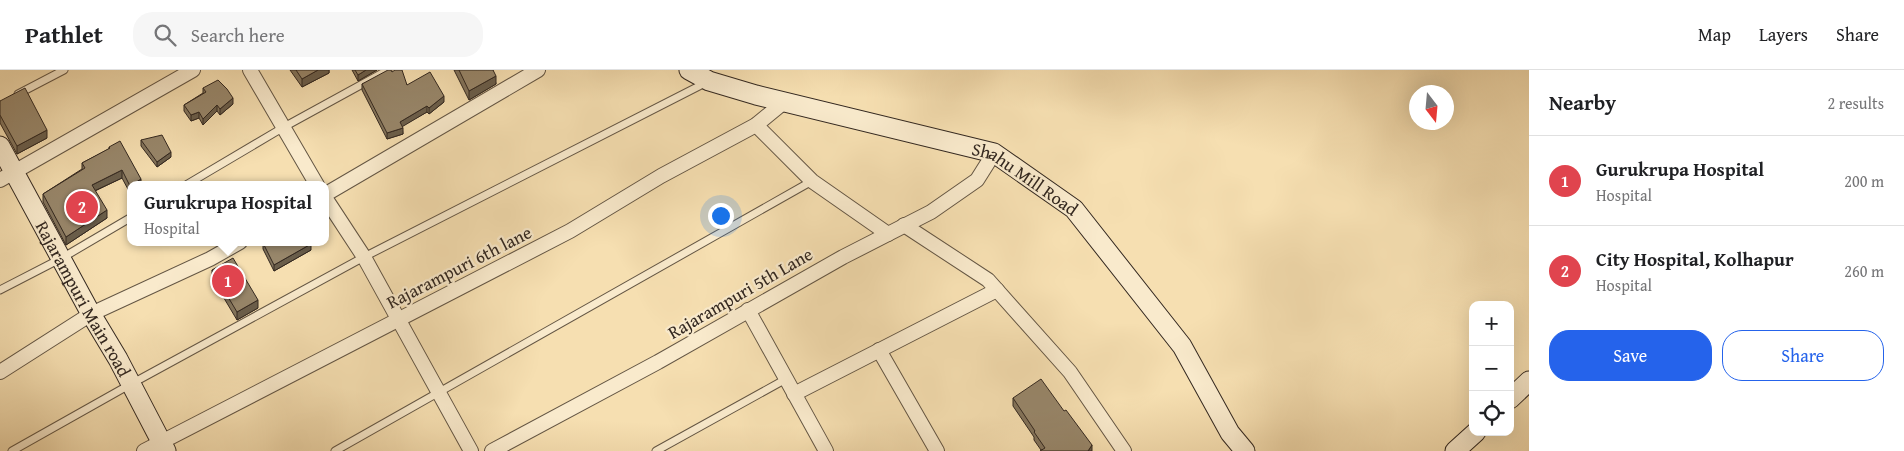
<!DOCTYPE html>
<html lang="en">
<head>
<meta charset="utf-8">
<style>
	:root { --surface:#fff; --page:#f6f6f6; --text:#202124; --muted:#757577; --line:#e0e0e0; --accent:#2563eb }
	body { margin:0; font-family:"Gentium Book Plus",serif; background:var(--page); color:var(--text) }
	.controls { position:absolute; right:15px; bottom:15px; display:grid; overflow:hidden; border-radius:10px; box-shadow:0 5px 20px #0002 }
	.controls button { width:45px; height:45px; display:grid; place-items:center; padding:0; border:0; border-bottom:1px solid var(--line); background:var(--surface); color:var(--text); font:25px sans-serif }
	.compass { position:absolute; left:1409px; top:15px; width:45px; height:45px; border-radius:50%; background:var(--surface); box-shadow:0 5px 20px #0002; rotate:164deg }
	.you { position:absolute; left:720px; top:145px; width:18px; height:18px; margin:-12px; border:4px solid #fff; border-radius:50%; background:#1a73e8; box-shadow:0 0 0 8px #1a73e833 }
	.badge { display:grid; place-items:center; width:32px; height:32px; border-radius:50%; background:var(--accent); color:#fff; font-size:16px; font-weight:700 }
	.pin { position:absolute; translate:-50% -50%; border:2px solid #fff; box-shadow:0 1px 5px #0006 }
	.popup { position:absolute; left:127px; top:111px; width:202px; height:65px; box-sizing:border-box; display:grid; place-content:center; border-radius:10px; background:var(--surface); filter:drop-shadow(0 1px 4px #0005); font-size:16px; white-space:nowrap; color:var(--muted) }
	.popup b { font-size:19px; color:var(--text) }
	.popup::after { content:''; position:absolute; left:50%; top:100%; margin-left:-10px; border:10px solid transparent; border-top-color:var(--surface) }
	.list { margin:0; padding:0; list-style:none }
	h2 { display:flex; justify-content:space-between; align-items:center; height:65px; margin:0; padding:0 20px; font-size:21px }
	h2 small { font-size:16px; font-weight:400; color:var(--muted) }
	.list li { display:grid; grid-template-columns:32px 1fr auto; gap:15px; align-items:center; box-sizing:border-box; height:90px; padding:0 20px; border-top:1px solid var(--line) }
	.list b { display:block; font-size:19px; white-space:nowrap }
	.list p { margin:0; font-size:16px; white-space:nowrap; color:var(--muted) }
	.list em { font-size:16px; font-style:normal; color:var(--muted) }
	.actions { display:flex; gap:10px; padding:15px 20px }
	.actions a { flex:1; padding:11px 0; border:1px solid var(--accent); border-radius:20px; text-align:center; font-size:18px; color:var(--accent) }
	.actions .main { background:var(--accent); color:#fff }
	.icon { flex:none; width:28px; height:28px; fill:none; stroke:currentColor; stroke-width:2; stroke-linecap:round; stroke-linejoin:round }
	.map { position:relative; flex:none; width:1529px; height:381px; overflow:hidden }
	header { display:flex; align-items:center; gap:30px; box-sizing:border-box; height:70px; padding:0 25px; background:var(--surface); border-bottom:1px solid var(--line) }
	header strong { font-size:24px }
	nav { display:flex; gap:28px; margin-inline-start:auto; font-size:18px }
	.search { width:350px; height:45px; background:var(--page); display:flex; align-items:center; gap:12px; box-sizing:border-box; padding:0 18px; border-radius:20px; color:var(--muted); font-size:19px }
	main { display:flex }
	aside { flex:1; background:var(--surface) }
	.map>svg:first-child { display:block }
	.lines { fill:none; stroke-linecap:round; stroke-linejoin:round }
	.lane-casing { stroke:#645644; stroke-width:9 }
	.street-casing { stroke:#645644; stroke-width:16 }
	.secondary-casing { stroke:#332820; stroke-width:21 }
	.lane { stroke:#f9eacc; stroke-width:7 }
	.street { stroke:#f9eacc; stroke-width:14 }
	.secondary { stroke:#f9eacc; stroke-width:19 }
	.wall { fill:#83745c; stroke:#332820 }
	.shaded-wall { fill:#6a5e4b; stroke:#332820 }
	.building { fill:#98876b; stroke:#332820 }
	.labels { text-anchor:middle; dominant-baseline:central; stroke-width:4.5; stroke-linejoin:round; paint-order:stroke }
	.street-label { font-size:18px; fill:#332820; stroke:#f9eacc }
</style>
</head>
<body>
<header>
<strong>Pathlet</strong>
<div class="search"><svg class="icon" aria-label="search" viewBox="0 0 24 24"><circle cx="10" cy="10" r="6"/><path d="M15 15l6 6"/></svg>Search here</div>
<nav><a>Map</a><a>Layers</a><a>Share</a></nav>
</header>
<main>
<div class="map">
<svg width="1529" height="381" viewBox="0 0 1529 381">
	<rect width="100%" height="100%" fill="#f6dfb1"/>
	<filter id="stains"><feTurbulence type="fractalNoise" baseFrequency=".004" numOctaves="4"/><feColorMatrix values="0 0 0 0 .2 0 0 0 0 .09 0 0 0 0 .02 0 0 0 .5 -.17"/></filter>
	<radialGradient id="worn" r=".72"><stop offset=".6" stop-color="#630" stop-opacity="0"/><stop offset="1" stop-color="#630" stop-opacity=".3"/></radialGradient>
	<g class="lines">
		<g class="lane-casing">
			<g id="lane">
				<polyline points="18,24 64,0"/>
				<polyline points="186,115 284,57 388,0"/>
				<polyline points="0,220 62,188 130,148"/>
				<polyline points="12,381 131,314 364,187 707,12"/>
				<polyline points="335,381 812,111"/>
				<polyline points="656,381 786,309"/>
			</g>
		</g>
		<g class="street-casing">
			<g id="street">
				<polyline points="250,0 317,115"/>
				<polyline points="756,55 812,111 888,164"/>
				<polyline points="0,110 193,0"/>
				<polyline points="326,124 538,0"/>
				<polyline points="326,129 364,187 471,381"/>
				<polyline points="904,155 988,210 1070,302 1124,381"/>
				<polyline points="748,240 826,381"/>
				<polyline points="879,280 937,381"/>
				<polyline points="0,302 91,244 210,189 240,172"/>
				<polyline points="794,324 997,220"/>
				<polyline points="144,381 570,161 661,106 756,55 784,32"/>
				<polyline points="492,381 658,292 843,187 931,142 977,110 994,83"/>
			</g>
		</g>
		<g class="secondary-casing">
			<g id="secondary">
				<path id="s1" d="M689,0L709,11L756,25L994,83L1074,139L1182,276L1230,363L1245,381"/>
				<path id="s2" d="M0,76L91,244L118,289L166,381"/>
				<polyline points="1510,329 1529,311"/>
				<polyline points="1455,381 1476,362"/>
			</g>
		</g>
		<use href="#lane" class="lane"/>
		<use href="#street" class="street"/>
		<use href="#secondary" class="secondary"/>
	</g>
	<g class="wall">
		<polygon points="290,0 329,0 329,3 302,17"/>
		<polygon points="352,0 377,0 358,11"/>
		<polygon points="454,0 493,0 496,14 469,30"/>
		<polygon points="392,2 407,15 444,32 429,44 427,42 402,56 403,64 387,69 362,20 362,14"/>
		<polygon points="203,18 233,34 220,45 217,41 203,55 199,48 191,51 184,41 184,35 203,23"/>
		<polygon points="0,31 47,68 17,84 0,53"/>
		<polygon points="141,70 171,87 157,97 141,76"/>
		<polygon points="109,77 141,115 130,123 122,108 95,121 107,148 66,175 43,132 43,124 82,99 82,93 109,79"/>
		<polygon points="263,173 311,180 274,201 263,179"/>
		<polygon points="212,200 258,238 237,250 212,208"/>
		<polygon points="1013,328 1092,381 1041,380 1034,370 1034,367 1013,336"/>
	</g>
	<g class="shaded-wall">
		<polygon points="318,0 329,0 329,3 302,17 302,9"/>
		<polygon points="366,0 377,0 358,11 358,5"/>
		<polygon points="496,6 496,14 469,30 469,21"/>
		<polygon points="444,26 444,32 429,44 429,38"/>
		<polygon points="233,28 233,34 220,45 220,39"/>
		<polygon points="217,35 217,41 203,55 203,49"/>
		<polygon points="427,36 427,42 400,58 400,52"/>
		<polygon points="199,42 199,48 191,51 191,45"/>
		<polygon points="403,58 403,64 387,69 387,63"/>
		<polygon points="47,60 47,68 17,84 17,76"/>
		<polygon points="171,82 171,87 157,97 157,92"/>
		<polygon points="122,100 122,108 92,122 92,115"/>
		<polygon points="141,109 141,115 131,115"/>
		<polygon points="107,140 107,148 66,175 66,167"/>
		<polygon points="311,174 311,180 274,201 274,195"/>
		<polygon points="258,230 258,238 237,250 237,242"/>
		<polygon points="1092,375 1092,381 1088,381"/>
	</g>
	<g class="building">
		<polygon points="296,0 318,0 302,9"/>
		<polygon points="355,0 366,0 358,5"/>
		<polygon points="388,0 391,0 392,2 395,0 402,0 407,15 430,2 444,26 429,38 427,36 400,52 403,58 387,63 362,14"/>
		<polygon points="459,0 493,0 496,6 469,21"/>
		<polygon points="218,10 227,19 233,28 220,39 217,35 203,49 199,42 191,45 184,35 206,22 203,18"/>
		<polygon points="25,18 47,60 17,76 0,45 0,31"/>
		<polygon points="162,65 171,82 157,92 141,70"/>
		<polygon points="120,71 141,109 130,116 122,100 92,115 107,140 66,167 43,124 85,98 82,93 110,78 109,77"/>
		<polygon points="264,172 310,172 311,174 274,195 263,173"/>
		<polygon points="233,188 258,230 237,242 212,200"/>
		<polygon points="1041,309 1064,341 1066,340 1092,375 1088,381 1040,381 1045,378 1034,362 1035,361 1013,328"/>
	</g>
	<g class="labels">
		<g class="street-label">
			<text stroke="none"><textPath href="#s1" startOffset="356">Shahu Mill Road</textPath></text>
			<text transform="translate(459 197) rotate(-27)">Rajarampuri 6th lane</text>
			<text transform="translate(740 223) rotate(-30)">Rajarampuri 5th Lane</text>
			<text stroke="none"><textPath href="#s2" startOffset="174">Rajarampuri Main road</textPath></text>
		</g>
	</g>
	<rect width="100%" height="100%" filter="url(#stains)"/>
	<rect width="100%" height="100%" fill="url(#worn)"/>
</svg>
<div class="controls">
<button>+</button>
<button>−</button>
<button><svg class="icon" aria-label="locate" viewBox="0 0 24 24"><circle cx="12" cy="12" r="6"/><path d="M12 2v4M12 18v4M2 12h4M18 12h4"/></svg></button>
</div>
<svg class="compass" viewBox="-18 -18 36 36"><path d="M0-13l5 13h-10z" fill="#e53935"/><path d="M0 13l5-13h-10z" fill="#757577"/></svg>
<div class="you"></div>
<div class="pin badge" style="left:228px;top:211px;background:#e0444e">1</div>
<div class="popup"><b>Gurukrupa Hospital</b>Hospital</div>
<div class="pin badge" style="left:82px;top:137px;background:#e0444e">2</div>
</div>
<aside>
<h2>Nearby<small>2 results</small></h2>
<ul class="list">
<li><span class="badge" style="background:#e0444e">1</span><div><b>Gurukrupa Hospital</b><p>Hospital</p></div><em>200 m</em></li>
<li><span class="badge" style="background:#e0444e">2</span><div><b>City Hospital, Kolhapur</b><p>Hospital</p></div><em>260 m</em></li>
</ul>
<div class="actions"><a class="main">Save</a><a>Share</a></div>
</aside>
</main>
</body>
</html>
